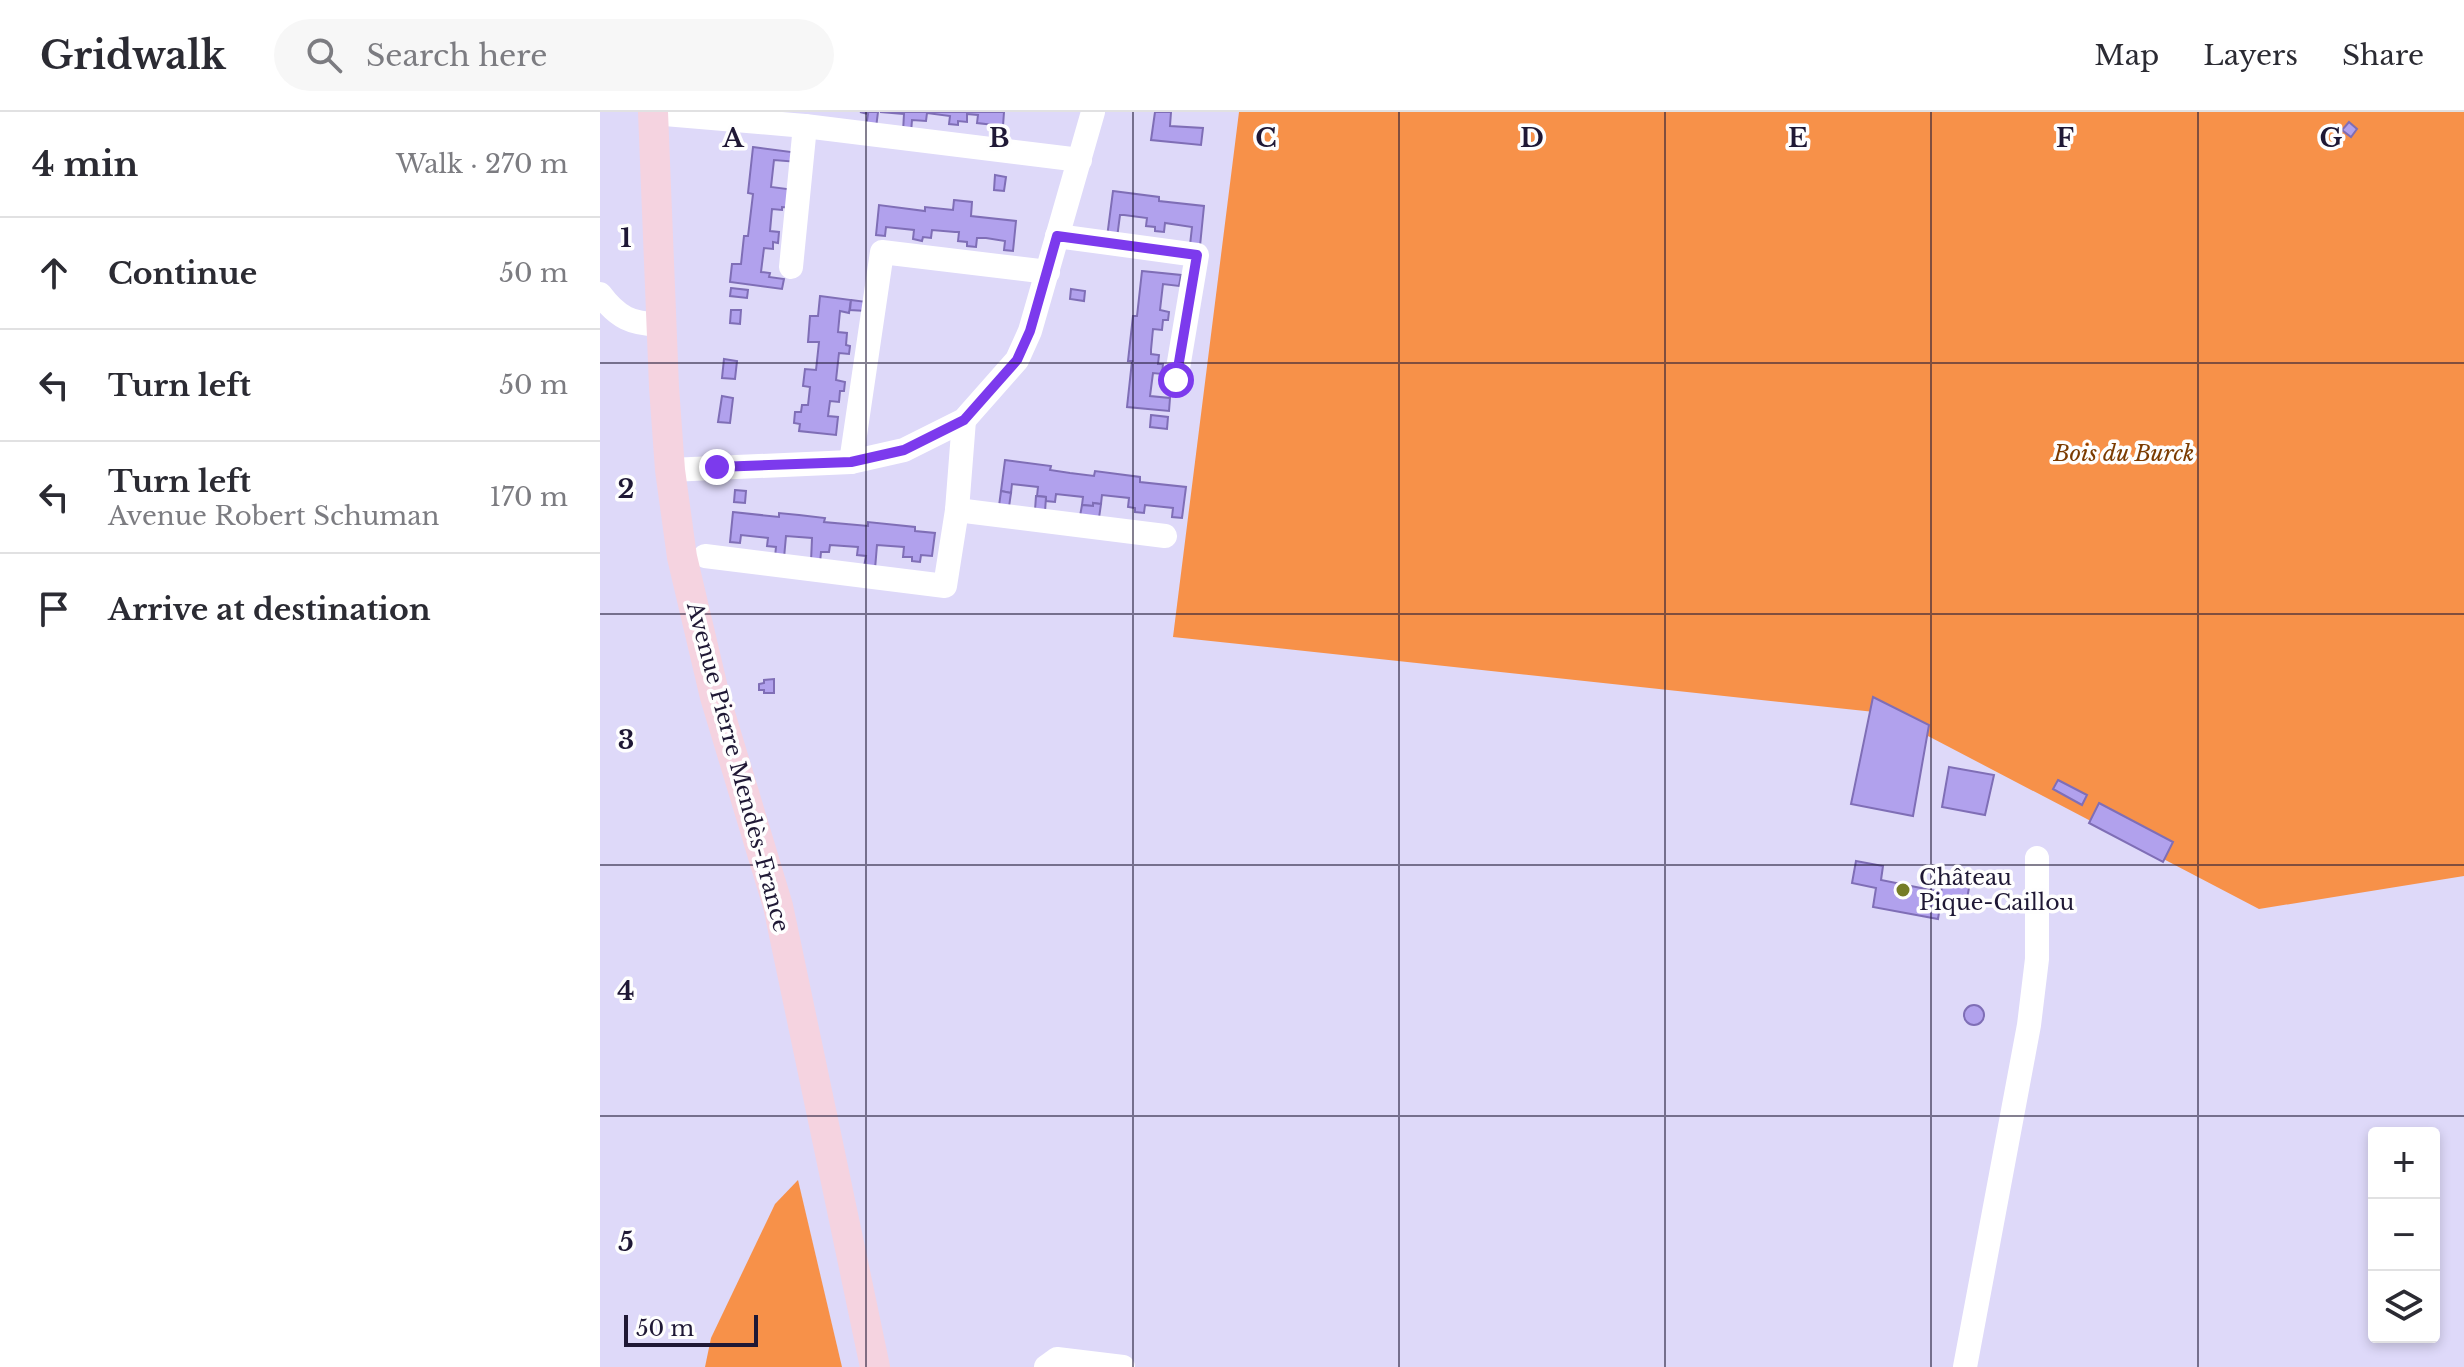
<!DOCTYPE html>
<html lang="en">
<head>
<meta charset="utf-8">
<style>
	:root { --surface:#fff; --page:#f7f7f7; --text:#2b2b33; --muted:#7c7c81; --line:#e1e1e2 }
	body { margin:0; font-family:"Libre Baskerville",serif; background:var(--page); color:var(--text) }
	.controls { position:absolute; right:24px; bottom:24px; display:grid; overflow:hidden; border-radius:8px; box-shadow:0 4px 12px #0003 }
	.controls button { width:72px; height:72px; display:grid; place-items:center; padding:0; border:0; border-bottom:2px solid var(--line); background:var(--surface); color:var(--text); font:40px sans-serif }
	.scale { position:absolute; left:24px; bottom:20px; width:134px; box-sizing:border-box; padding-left:8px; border:4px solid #1f1835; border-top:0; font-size:22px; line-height:28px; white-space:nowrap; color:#1f1835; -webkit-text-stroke:6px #fefefe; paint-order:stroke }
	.stop { position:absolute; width:24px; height:24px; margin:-18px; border:6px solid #7c3aed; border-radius:50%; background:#fff }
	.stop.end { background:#7c3aed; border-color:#fff; box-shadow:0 2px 8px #0008 }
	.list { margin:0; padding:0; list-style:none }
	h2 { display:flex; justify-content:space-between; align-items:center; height:104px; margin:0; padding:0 32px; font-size:34px }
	h2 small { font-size:26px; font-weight:400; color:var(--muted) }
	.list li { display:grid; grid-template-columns:52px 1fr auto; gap:24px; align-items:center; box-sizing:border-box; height:112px; padding:0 32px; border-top:2px solid var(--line) }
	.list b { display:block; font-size:30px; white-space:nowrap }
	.list p { margin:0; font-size:26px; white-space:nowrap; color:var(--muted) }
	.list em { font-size:26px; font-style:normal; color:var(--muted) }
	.icon { flex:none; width:44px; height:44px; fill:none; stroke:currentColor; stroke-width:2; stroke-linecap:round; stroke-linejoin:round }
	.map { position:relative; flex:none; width:1864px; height:1255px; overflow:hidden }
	header { display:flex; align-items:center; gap:48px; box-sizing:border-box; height:112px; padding:0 40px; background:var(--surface); border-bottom:2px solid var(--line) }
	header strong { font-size:38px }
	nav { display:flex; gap:44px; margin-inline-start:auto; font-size:28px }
	.search { width:560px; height:72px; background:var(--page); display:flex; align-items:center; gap:20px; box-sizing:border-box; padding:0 28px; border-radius:44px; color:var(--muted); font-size:30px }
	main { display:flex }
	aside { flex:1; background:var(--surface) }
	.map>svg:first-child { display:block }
	.forest { fill:#f79149 }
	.building { fill:#b1a1ed; stroke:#7f6eb6; stroke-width:2 }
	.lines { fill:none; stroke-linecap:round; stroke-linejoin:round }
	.minor { stroke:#fff; stroke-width:24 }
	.major { stroke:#f5d3e0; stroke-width:30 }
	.route { stroke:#7c3aed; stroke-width:10 }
	.grid { fill:none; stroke:#1f1835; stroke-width:2; stroke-opacity:0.55 }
	.poi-dot { fill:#757c26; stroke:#fefefe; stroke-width:3 }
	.labels { text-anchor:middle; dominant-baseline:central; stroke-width:7; stroke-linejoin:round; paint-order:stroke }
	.park-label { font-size:22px; font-style:italic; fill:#7b3b00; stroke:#fefefe }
	.street-label { font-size:22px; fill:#1f1835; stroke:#fefefe }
	.poi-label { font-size:22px; fill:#1f1835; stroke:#fefefe; text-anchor:start }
	.grid-label { font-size:26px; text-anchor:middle; font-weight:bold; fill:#1f1835; stroke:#fefefe; stroke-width:7; stroke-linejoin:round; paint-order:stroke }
</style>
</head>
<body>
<header>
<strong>Gridwalk</strong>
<div class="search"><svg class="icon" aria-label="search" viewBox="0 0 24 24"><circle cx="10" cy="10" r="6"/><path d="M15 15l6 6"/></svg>Search here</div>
<nav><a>Map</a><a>Layers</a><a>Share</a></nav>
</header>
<main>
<aside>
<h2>4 min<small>Walk · 270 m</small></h2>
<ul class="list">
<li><svg class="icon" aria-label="ahead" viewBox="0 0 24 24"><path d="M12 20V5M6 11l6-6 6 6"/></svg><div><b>Continue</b></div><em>50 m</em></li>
<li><svg class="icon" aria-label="left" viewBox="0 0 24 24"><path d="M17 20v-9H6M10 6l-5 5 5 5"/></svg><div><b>Turn left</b></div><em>50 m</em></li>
<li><svg class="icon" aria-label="left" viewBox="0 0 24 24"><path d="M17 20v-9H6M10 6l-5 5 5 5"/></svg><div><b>Turn left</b><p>Avenue Robert Schuman</p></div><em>170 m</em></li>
<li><svg class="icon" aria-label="arrive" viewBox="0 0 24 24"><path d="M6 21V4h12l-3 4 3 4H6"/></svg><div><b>Arrive at destination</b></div></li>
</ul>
</aside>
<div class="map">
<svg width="1864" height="1255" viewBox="0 0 1864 1255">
	<rect width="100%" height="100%" fill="#ded9f9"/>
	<g class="forest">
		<polygon points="639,0 1864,0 1864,764 1659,797 1284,601 573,525"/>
		<polygon points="198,1068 242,1255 105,1255 111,1226 175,1092"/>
	</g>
	<g class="building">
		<polygon points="260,0 278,0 276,16 266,15 268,2"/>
		<polygon points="280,0 404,0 403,14 377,11 378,3 367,2 367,10 358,9 358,13 349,12 350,4 327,1 326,9 312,8 311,21 303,20 304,2"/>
		<polygon points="555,0 571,0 570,14 603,16 601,33 551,28"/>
		<polygon points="1749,10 1757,17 1751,25 1742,18"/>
		<polygon points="153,35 199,41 198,50 174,48 171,75 195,78 193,96 182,95 182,98 172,97 170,119 179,120 178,131 173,130 173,137 164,136 161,160 170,161 169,165 184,167 182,177 130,170 132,152 141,152 144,124 148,124 153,82 148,81"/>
		<polygon points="395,63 406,65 404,79 394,78"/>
		<polygon points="513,79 559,85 559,89 604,94 600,134 590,133 592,115 565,111 564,120 555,119 555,115 546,114 547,106 524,103 520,103 517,126 507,125"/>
		<polygon points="354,88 372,90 371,104 416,109 413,139 404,138 405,129 386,126 377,126 376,135 367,134 367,130 358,129 359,120 355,120 332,118 331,126 323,125 322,129 313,127 314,118 286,115 285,124 276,123 279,93 325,99 325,95 353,98"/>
		<polygon points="542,159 581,163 579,174 563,172 560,198 569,200 568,208 563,208 562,218 553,217 551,238 551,242 559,243 558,252 563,252 562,262 553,261 550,284 570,286 569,299 527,295 532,249 528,249 533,204 537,204"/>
		<polygon points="131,176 148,178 147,186 130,184"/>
		<polygon points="471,177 485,179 484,189 470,187"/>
		<polygon points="220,184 251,188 249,201 240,199 238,220 247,221 246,233 250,234 249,242 239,241 236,268 245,270 244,279 240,279 239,290 230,289 228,304 238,305 236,323 199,319 200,312 194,311 195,300 201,300 202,293 208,293 210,275 203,274 205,257 216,258 219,230 208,230 210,204 218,204"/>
		<polygon points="251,188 267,190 266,199 250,198"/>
		<polygon points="131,198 141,198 140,212 130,211"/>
		<polygon points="124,247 137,249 135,267 122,266"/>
		<polygon points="122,284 133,286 130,311 118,310"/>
		<polygon points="551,303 568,305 567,317 550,315"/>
		<polygon points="405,348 451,354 450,358 470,361 494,364 495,359 540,365 540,370 586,375 582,406 572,405 573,396 545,393 544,401 535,400 535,396 528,395 529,386 502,383 501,392 493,391 493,394 482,393 483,385 456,382 455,390 446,389 446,385 437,384 438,375 412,372 411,381 401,379"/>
		<polygon points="135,378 146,379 145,391 134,390"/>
		<polygon points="401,379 411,381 409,395 399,394"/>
		<polygon points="436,384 446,385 445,400 435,398"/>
		<polygon points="493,391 501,392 499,406 480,404 482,393 493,394"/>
		<polygon points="133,400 179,405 179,401 199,403 225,406 224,410 268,414 268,410 315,415 315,419 335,421 332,444 321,443 320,450 312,449 312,445 303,445 304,435 277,433 275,457 264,455 266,444 257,443 258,435 230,433 229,440 221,440 220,451 211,450 212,426 186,424 184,446 175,445 176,435 167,434 168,426 141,423 140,431 130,430"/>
		<polygon points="174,567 174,581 164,581 164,578 159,578 159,572 164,571 164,568"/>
		<polygon points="1273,585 1329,613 1313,704 1251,692"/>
		<polygon points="1349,655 1394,663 1385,703 1342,695"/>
		<polygon points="1458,668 1487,683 1482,693 1453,677"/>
		<polygon points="1499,691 1573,730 1563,750 1489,711"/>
		<polygon points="1256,749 1283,754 1281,768 1341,780 1344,765 1370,770 1366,793 1341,788 1338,807 1273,795 1276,776 1252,771"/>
		<circle cx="1374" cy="903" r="10"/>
	</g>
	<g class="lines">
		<g class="minor">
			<polyline points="53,1 205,14 480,48"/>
			<polyline points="457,124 597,143 576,268"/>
			<polyline points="191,155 205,14"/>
			<path d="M0,182C17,205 32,213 61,212"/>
			<polyline points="251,350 282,140 448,160"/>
			<polyline points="70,358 251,350 304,338 364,308 417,248 430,219 493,0"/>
			<polyline points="357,398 565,424"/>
			<polyline points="105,444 345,474 357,398 364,308"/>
			<polyline points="446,1255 457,1247 523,1255"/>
			<polyline points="1365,1255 1429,913 1437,847 1437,746"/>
		</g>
		<polyline class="major" points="53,0 64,275 70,358 82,445 115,585 178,794 275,1255"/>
	</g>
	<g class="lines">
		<polyline class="route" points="117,355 251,350 304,338 364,308 417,248 430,219 457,124 597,143 576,268"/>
	</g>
	<path class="grid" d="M266,0V1255M533,0V1255M799,0V1255M1065,0V1255M1331,0V1255M1598,0V1255M0,251H1864M0,502H1864M0,753H1864M0,1004H1864"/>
	<circle class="poi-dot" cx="1303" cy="778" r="8"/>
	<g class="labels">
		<g class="park-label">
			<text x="1524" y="341">Bois du Burck</text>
		</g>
		<g class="street-label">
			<text transform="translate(138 655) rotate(75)">Avenue Pierre Mendès-France</text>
		</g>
		<g class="poi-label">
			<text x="1319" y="765">Château<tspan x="1319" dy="25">Pique-Caillou</tspan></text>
		</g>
	</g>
	<g class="grid-label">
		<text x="133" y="35">A</text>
		<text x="399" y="35">B</text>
		<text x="666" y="35">C</text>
		<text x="932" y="35">D</text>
		<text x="1198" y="35">E</text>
		<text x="1465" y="35">F</text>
		<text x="1731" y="35">G</text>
		<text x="26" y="135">1</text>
		<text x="26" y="386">2</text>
		<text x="26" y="637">3</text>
		<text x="26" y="888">4</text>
		<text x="26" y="1139">5</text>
	</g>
</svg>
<div class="controls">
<button>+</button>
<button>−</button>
<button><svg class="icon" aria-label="layers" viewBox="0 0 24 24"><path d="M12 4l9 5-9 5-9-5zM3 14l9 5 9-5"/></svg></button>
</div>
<div class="scale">50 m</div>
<div class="stop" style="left:576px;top:268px"></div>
<div class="stop end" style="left:117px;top:355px"></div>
</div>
</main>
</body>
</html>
